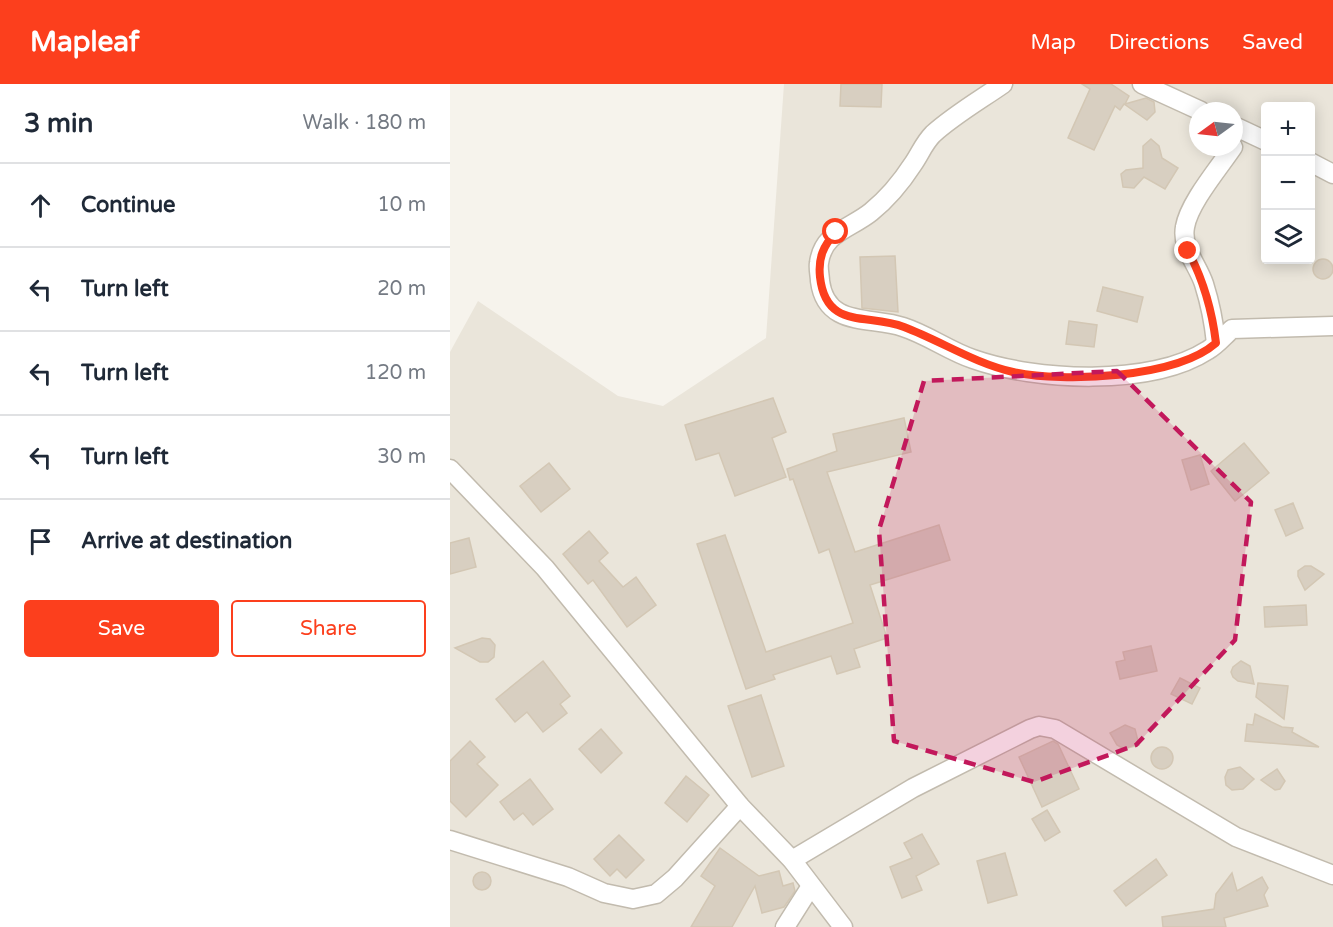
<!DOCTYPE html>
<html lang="en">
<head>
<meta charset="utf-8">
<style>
	:root { --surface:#fff; --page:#f2f2f3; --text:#1f2937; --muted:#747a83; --line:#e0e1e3; --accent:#fc3f1d }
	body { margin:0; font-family:"Varela Round",sans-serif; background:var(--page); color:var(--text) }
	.controls { position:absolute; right:18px; top:18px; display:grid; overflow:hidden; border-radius:6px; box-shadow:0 3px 15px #0003 }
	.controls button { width:54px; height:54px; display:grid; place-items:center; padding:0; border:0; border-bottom:2px solid var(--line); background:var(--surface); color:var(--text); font:30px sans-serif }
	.compass { position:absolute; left:739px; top:18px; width:54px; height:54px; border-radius:50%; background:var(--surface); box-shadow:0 3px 15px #0003; rotate:255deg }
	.stop { position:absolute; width:18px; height:18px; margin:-14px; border:4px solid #fc3f1d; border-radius:50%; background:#fff }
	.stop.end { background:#fc3f1d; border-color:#fff; box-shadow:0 2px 6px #0008 }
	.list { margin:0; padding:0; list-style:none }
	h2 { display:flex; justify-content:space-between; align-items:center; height:78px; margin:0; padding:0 24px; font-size:26px }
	h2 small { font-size:20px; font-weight:400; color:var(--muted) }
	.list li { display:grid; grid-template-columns:39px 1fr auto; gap:18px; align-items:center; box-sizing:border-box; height:84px; padding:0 24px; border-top:2px solid var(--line) }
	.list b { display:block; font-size:22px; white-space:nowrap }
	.list em { font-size:20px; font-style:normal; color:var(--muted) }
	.actions { display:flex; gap:12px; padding:18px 24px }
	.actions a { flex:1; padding:14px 0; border:2px solid var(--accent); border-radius:6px; text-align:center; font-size:21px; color:var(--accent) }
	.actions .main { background:var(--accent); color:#fff }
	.icon { flex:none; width:33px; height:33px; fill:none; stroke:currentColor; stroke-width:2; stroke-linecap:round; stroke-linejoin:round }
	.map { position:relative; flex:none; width:883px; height:843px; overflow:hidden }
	header { display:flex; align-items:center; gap:36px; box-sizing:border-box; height:84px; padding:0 30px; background:var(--accent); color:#fff }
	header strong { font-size:28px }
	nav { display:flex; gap:33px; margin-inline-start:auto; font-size:21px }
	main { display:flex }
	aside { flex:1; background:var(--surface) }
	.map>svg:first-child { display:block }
	.residential { fill:#eae5da; fill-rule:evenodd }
	.building { fill:#d8cfc1; stroke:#d3c7b4; stroke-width:1.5 }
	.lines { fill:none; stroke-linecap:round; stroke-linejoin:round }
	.minor-casing { stroke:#c2bbae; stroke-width:21 }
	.minor { stroke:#fff; stroke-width:18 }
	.route { stroke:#fc3f1d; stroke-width:8 }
	.marked { fill:#c2185b; fill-opacity:0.2; stroke:#c2185b; stroke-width:4.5; stroke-dasharray:12 8; stroke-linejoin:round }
</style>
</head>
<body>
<header>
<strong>Mapleaf</strong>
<nav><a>Map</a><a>Directions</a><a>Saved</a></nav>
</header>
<main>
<aside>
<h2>3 min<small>Walk · 180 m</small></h2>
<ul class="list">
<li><svg class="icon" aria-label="ahead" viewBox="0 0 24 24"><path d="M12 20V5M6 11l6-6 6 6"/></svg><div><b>Continue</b></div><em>10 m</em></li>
<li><svg class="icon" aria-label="left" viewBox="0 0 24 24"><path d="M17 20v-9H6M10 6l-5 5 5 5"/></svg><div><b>Turn left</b></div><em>20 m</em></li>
<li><svg class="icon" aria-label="left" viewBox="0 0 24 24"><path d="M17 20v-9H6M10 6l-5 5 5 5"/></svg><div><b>Turn left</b></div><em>120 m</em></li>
<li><svg class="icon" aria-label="left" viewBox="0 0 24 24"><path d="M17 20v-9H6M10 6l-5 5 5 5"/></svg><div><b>Turn left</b></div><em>30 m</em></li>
<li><svg class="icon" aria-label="arrive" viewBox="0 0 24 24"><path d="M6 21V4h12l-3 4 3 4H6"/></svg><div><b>Arrive at destination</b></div></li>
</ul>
<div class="actions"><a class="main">Save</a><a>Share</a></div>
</aside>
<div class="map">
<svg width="883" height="843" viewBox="0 0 883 843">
	<rect width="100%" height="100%" fill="#f6f3ec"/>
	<path class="residential" d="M334,0H883V843H0V268L28,217L168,312L213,322L316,254ZM816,22H860V176H816ZM748,27H784V63H748Z"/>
	<g class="building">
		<polygon points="391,0 432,0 431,23 390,22"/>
		<polygon points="632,0 661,0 679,12 675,20 696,14 704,18 705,28 697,36 674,20 670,26 665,22 644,66 618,54 640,5"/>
		<polygon points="701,55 709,62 712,74 728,84 715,105 694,93 684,104 673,103 671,90 676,86 693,84 693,62"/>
		<polygon points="445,172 448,228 412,224 410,173"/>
		<circle cx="873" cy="185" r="10"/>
		<polygon points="653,203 693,213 687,238 647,227"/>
		<polygon points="619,237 647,241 644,263 616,260"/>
		<polygon points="323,314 336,348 322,354 336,393 285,412 269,369 246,376 235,341"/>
		<polygon points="454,334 461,368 377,388 405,468 489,441 500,476 420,501 437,554 404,565 410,583 387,590 381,572 323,591 325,595 296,605 247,460 275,451 316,568 403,539 379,465 369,469 343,395 340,396 337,385 387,367 383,350"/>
		<polygon points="794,359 819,389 785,417 761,387"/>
		<polygon points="750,371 759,400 741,406 732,376"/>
		<polygon points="99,379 120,405 91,428 70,402"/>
		<polygon points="843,419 853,444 836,452 825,426"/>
		<polygon points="139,447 158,469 149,477 173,503 186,493 206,521 177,543 143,496 138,500 113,470"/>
		<polygon points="19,454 26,483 0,490 0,459"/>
		<polygon points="855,482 861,482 874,490 855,506 848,492 848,487"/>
		<polygon points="856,521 857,541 815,543 814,523"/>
		<polygon points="32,554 40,555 45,561 44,573 38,578 30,578 5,564"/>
		<polygon points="701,562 707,587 670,595 666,578 675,576 673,568"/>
		<polygon points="93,577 120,612 110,620 117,629 93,648 77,628 65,638 46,615"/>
		<polygon points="791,577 800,582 804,600 788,597 783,593 781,588 783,583"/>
		<polygon points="730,594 750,604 742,620 721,610"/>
		<polygon points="808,599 838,602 834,635 806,613"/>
		<polygon points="311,611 334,682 302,693 278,622"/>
		<polygon points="805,630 832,643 843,644 842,648 869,663 795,657 797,640 803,641"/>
		<polygon points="675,641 685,645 689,661 674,665 667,661 660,649"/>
		<polygon points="151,645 172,669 151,689 129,665"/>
		<polygon points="20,657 35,673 27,680 48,701 16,733 0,717 0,677"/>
		<polygon points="603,657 608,660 629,705 592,723 569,673"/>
		<circle cx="712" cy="674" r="11"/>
		<polygon points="790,683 804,695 793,705 782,706 776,701 775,693 778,686"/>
		<polygon points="827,685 835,697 830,705 825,706 811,696"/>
		<polygon points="236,692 259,711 237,738 215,719"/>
		<polygon points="80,695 103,725 83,741 73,729 64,736 50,718"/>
		<polygon points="597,726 610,748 595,757 582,735"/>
		<polygon points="472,750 489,780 466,792 472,806 452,814 440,783 462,774 454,759"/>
		<polygon points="169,751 194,776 176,794 167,785 160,792 144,775"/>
		<polygon points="270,764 309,792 329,787 333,802 343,799 345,807 334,823 312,829 305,802 282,843 241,843 265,802 251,792"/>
		<polygon points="555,769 567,811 538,819 527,777"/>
		<polygon points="706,775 717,791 676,822 664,807"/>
		<circle cx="32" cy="797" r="9"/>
		<polygon points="782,789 787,807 812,793 818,804 814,811 818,822 774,834 776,843 713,843 712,833 764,825 766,810"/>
	</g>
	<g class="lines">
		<g class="minor-casing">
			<g id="minor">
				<path d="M553,0C530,16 504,31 483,50C474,59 470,70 463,80C452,97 437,115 421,128C400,145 373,148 369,179C368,185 370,192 370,197C376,244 421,232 453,243C478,251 499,267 523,275C585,297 701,303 758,266C767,261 774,252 782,245L883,242"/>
				<polyline points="692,0 751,27"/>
				<polyline points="784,42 816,57"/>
				<polyline points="860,78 883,90"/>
				<path d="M766,259C764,239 760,219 754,200C748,181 731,164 735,143C739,119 769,84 783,63"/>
				<polyline points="0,385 95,484 290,722 342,776 393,843"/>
				<polyline points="0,756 118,793 154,809 183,815 206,810 225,794 290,722"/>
				<polyline points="342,776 463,704 580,645 589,642 605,645 786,753 883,791"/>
				<polyline points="335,843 361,802"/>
			</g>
		</g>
		<use href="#minor" class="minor"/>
	</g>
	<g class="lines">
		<path class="route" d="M386,148C373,162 368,174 370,193C376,246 417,229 454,243C491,257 524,279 563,288C614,299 726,294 766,259C762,226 754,197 738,167"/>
	</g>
	<path class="marked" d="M667,287L801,418L785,556L686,661L584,698L444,657L429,446L474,297Z"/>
</svg>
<div class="controls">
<button>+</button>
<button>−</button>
<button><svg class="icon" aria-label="layers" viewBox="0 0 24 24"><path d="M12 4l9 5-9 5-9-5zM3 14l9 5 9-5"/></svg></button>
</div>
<svg class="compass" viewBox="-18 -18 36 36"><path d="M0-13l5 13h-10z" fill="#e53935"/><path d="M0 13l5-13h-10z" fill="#747a83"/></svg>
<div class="stop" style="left:386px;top:148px"></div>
<div class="stop end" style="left:738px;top:167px"></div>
</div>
</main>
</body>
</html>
